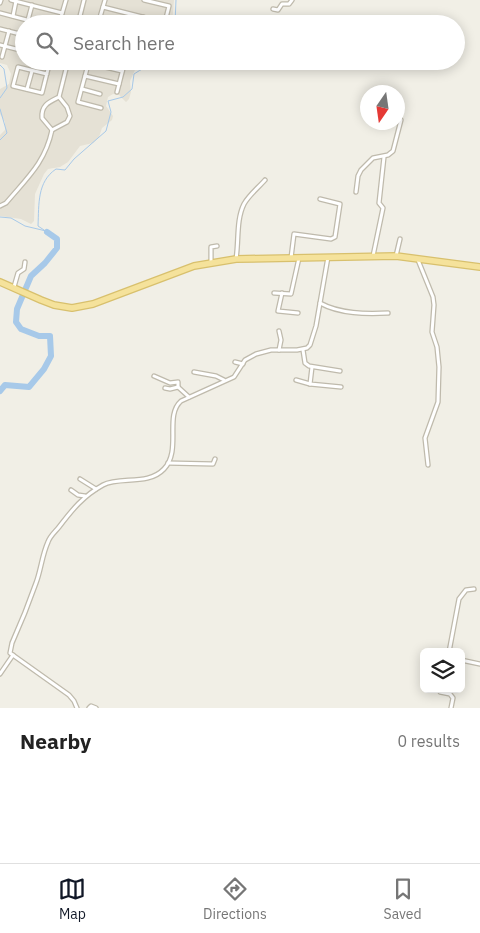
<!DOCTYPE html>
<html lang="en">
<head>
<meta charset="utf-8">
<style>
	:root { --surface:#fff; --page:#f6f6f6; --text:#222; --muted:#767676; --line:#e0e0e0; --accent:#111827 }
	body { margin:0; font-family:"IBM Plex Sans",sans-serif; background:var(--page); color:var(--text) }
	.controls { position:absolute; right:15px; bottom:15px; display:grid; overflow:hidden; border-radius:8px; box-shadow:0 2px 12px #0003 }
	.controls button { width:45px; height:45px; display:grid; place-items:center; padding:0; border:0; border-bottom:1px solid var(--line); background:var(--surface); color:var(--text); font:25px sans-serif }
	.compass { position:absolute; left:360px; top:85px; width:45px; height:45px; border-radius:50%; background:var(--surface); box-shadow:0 2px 12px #0003; rotate:193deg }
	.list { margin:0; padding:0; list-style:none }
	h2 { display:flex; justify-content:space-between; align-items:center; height:65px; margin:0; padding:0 20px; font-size:21px }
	h2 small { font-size:16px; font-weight:400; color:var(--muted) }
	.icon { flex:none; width:28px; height:28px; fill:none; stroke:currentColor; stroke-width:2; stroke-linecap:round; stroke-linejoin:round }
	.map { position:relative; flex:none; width:480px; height:708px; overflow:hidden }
	.search { position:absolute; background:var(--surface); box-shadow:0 2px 12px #0003; left:15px; right:15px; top:15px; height:55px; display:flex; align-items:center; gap:12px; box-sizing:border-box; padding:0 18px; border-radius:28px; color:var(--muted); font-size:19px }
	.sheet { height:155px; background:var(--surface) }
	nav { display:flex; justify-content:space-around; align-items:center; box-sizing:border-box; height:70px; border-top:1px solid var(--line); background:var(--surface); font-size:14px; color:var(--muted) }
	nav a { display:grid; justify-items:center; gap:2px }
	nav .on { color:var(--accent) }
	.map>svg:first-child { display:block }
	.residential { fill:#e5e1d5 }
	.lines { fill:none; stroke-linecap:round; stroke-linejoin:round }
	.stream { stroke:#a7c9e9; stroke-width:1 }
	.river { stroke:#a7c9e9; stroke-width:6 }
	.street-casing { stroke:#bfbaac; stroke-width:5.5 }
	.primary-casing { stroke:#d8c06d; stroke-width:8 }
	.street { stroke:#fff; stroke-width:3 }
	.primary { stroke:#f5e29b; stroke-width:5.5 }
</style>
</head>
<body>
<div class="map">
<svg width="480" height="708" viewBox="0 0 480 708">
	<rect width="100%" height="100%" fill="#f1efe6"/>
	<polygon class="residential" points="0,0 174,0 172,24 24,24 24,61 148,61 144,67 135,70 130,81 131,92 129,99 126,102 119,95 113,94 108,97 106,106 113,116 112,120 102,128 99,137 93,143 80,146 68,162 60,167 48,169 44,174 35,194 34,221 31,224 21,219 0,216 0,135 5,130 5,122 0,114 0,89 9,84 11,74 7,65 0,63"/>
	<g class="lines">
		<g class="stream">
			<polyline points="175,24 176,0"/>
			<polyline points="0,65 4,69 7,88 0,98"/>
			<polyline points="0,109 7,133 0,140"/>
			<polyline points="0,217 11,218 25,226 46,231"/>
			<path d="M47,232L38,226C39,204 37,182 56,169L65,170L74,159L106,131L111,112L108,101L123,97L132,89L134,74C141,69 148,67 155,61"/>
		</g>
		<polyline class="river" points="0,391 5,385 29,387 44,369 51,356 50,336 39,336 21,329 16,322 17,309 31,276 45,263 57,248 57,239 47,232"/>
		<g class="street-casing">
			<g id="street">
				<polyline points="11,0 62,13"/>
				<polyline points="144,0 169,6 165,22"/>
				<polyline points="0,3 1,0"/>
				<polyline points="103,7 170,24"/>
				<polyline points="273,9 278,10 282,4 289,4 292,0"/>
				<polyline points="0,13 42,24"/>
				<polyline points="13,16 16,1"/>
				<polyline points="28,20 32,5"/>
				<polyline points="99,22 106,24"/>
				<polyline points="59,24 66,0"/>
				<polyline points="78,24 84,0"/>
				<polyline points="98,24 105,0"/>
				<polyline points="141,24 143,17"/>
				<polyline points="0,29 24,35"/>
				<polyline points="0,45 24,51"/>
				<polyline points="2,57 9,31"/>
				<polyline points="89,61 78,102 101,108"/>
				<polyline points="88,63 122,71"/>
				<polyline points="47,74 18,67 13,86 42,93 50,61"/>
				<polyline points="85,76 119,84"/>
				<polyline points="27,89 32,71"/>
				<polyline points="82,89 100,94"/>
				<polyline points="117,92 125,61"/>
				<polyline points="52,130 67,122 70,116 67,107 59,97 68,61"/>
				<path d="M52,130L42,118C41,105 49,102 59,97"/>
				<polyline points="356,192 358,176 361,170 373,158 388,155 393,151 401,120 398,113"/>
				<path d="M0,206L6,203C27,178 45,163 52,130"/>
				<polyline points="373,256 383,208 379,203 384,157"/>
				<polyline points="396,256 400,239"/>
				<polyline points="291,258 294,234 331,239 335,237 340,204 320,199"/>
				<path d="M236,259C239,241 236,220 244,204C249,195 258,188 265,180"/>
				<polyline points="418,260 433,297 434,305 432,332 437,347 439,367 438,402 425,438 428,465"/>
				<polyline points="211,263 211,247 217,246"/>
				<polyline points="14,287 18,273 24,269 25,262"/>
				<polyline points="274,293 291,294 299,258"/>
				<polyline points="282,293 278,311 298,313"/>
				<path d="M320,303C340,314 366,314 388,313"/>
				<polyline points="279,350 281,340 279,331"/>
				<polyline points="303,350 305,363 309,366 340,371"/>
				<polyline points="235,362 243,364"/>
				<polyline points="312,367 310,384 341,387"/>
				<polyline points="194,372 216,376 224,380"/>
				<polyline points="154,376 170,383 178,382 178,387"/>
				<polyline points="296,380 310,384"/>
				<polyline points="165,388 170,389 178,387 189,397"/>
				<polyline points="168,463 213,464 215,459"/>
				<polyline points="80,479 96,489"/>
				<polyline points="71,490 78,495 85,496"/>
				<polyline points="449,652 459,599 466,590 474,589"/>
				<polyline points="461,660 480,664"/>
				<polyline points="0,674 13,655"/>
				<polyline points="439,689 440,692 450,694 453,698 451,708"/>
				<path d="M77,708L74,701L69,695L10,653L12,643C21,623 29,603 36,583C41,570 42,555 48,542C50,536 55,532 59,527C72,510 83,496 103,485C120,476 148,486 164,469C182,450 164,416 181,401L234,377L245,360L256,354L271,350H297L307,348L310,345L316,326L328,257"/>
				<polyline points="89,708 91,706 96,708"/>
			</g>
		</g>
		<g class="primary-casing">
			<polyline id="primary" points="0,282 41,300 54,305 72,308 93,304 194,266 236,259 396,256 480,267"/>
		</g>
		<use href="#street" class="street"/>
		<use href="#primary" class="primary"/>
	</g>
</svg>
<div class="controls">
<button><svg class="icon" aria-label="layers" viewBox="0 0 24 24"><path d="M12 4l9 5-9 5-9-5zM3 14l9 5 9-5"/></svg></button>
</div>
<svg class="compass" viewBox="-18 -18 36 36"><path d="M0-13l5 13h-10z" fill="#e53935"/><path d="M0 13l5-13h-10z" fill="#767676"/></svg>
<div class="search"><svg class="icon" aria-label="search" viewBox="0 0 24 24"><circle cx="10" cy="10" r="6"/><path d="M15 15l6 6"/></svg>Search here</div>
</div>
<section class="sheet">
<h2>Nearby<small>0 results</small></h2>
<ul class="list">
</ul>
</section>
<nav>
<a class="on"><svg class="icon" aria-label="map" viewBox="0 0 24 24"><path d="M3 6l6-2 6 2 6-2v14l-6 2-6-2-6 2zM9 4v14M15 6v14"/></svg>Map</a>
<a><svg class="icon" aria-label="directions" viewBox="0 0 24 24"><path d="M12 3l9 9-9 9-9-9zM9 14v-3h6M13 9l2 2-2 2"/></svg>Directions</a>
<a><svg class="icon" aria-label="saved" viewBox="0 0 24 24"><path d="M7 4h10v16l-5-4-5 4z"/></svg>Saved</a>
</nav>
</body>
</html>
